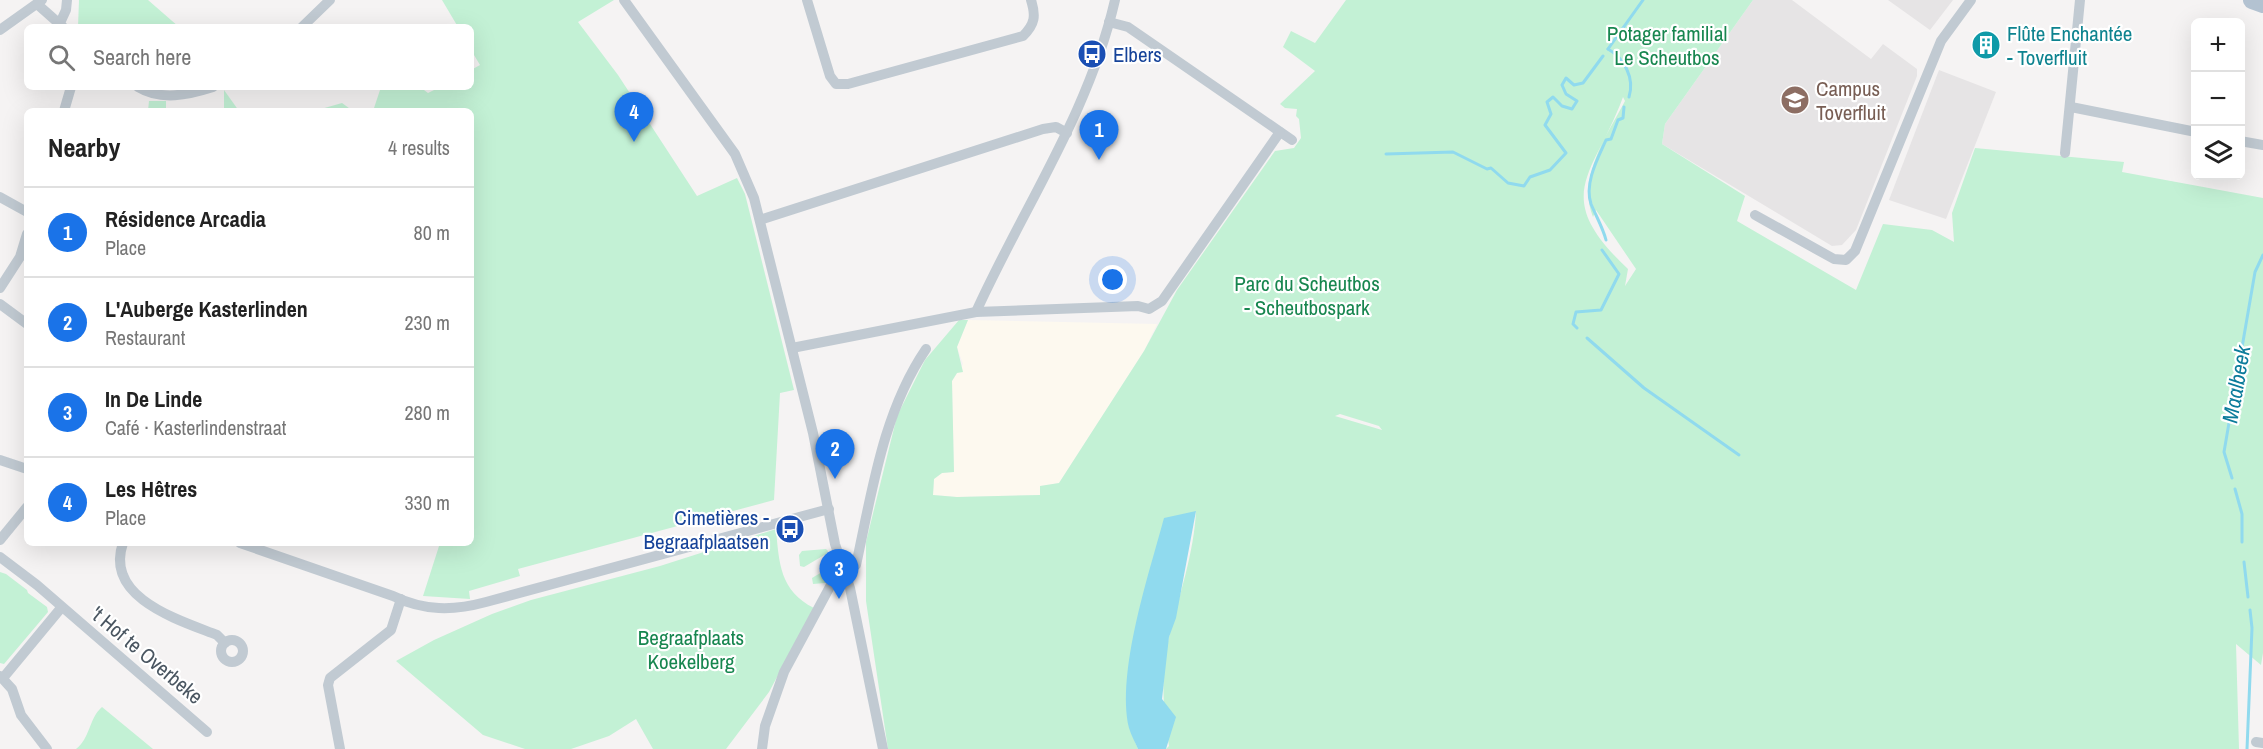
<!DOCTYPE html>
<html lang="en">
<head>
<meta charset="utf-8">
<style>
	:root { --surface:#fff; --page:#f2f2f2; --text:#222; --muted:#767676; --line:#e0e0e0; --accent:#1a73e8 }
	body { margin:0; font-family:"Archivo Narrow",sans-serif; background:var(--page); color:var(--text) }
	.controls { position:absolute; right:18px; top:18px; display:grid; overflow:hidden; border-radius:9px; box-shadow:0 6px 24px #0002 }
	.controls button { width:54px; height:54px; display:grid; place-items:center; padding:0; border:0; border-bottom:2px solid var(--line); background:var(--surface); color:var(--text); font:30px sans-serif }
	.you { position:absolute; left:1113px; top:280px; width:21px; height:21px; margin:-15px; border:4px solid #fff; border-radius:50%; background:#1a73e8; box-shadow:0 0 0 9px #1a73e833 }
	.badge { display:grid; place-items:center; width:39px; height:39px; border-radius:50%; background:var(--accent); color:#fff; font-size:20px; font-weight:700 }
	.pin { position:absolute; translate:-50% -50px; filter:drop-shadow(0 2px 3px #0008) }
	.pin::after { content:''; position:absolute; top:32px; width:21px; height:18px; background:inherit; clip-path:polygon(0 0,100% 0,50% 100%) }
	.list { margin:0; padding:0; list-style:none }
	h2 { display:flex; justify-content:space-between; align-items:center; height:78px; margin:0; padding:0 24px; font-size:26px }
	h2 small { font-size:20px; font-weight:400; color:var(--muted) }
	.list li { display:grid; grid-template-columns:39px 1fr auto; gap:18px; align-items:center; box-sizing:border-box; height:90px; padding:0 24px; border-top:2px solid var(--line) }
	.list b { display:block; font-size:22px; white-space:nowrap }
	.list p { margin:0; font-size:20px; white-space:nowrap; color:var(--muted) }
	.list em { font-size:20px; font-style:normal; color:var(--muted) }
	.icon { flex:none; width:33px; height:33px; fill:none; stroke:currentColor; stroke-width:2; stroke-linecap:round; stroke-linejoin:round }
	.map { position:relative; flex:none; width:2263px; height:749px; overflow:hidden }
	.search { position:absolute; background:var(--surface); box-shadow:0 6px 24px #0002; left:24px; top:24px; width:450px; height:66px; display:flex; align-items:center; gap:15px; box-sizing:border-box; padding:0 21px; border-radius:9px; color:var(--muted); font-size:22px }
	.panel { position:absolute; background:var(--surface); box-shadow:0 6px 24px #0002; left:24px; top:108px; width:450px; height:438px; border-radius:9px }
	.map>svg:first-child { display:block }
	.commercial { fill:#fdf9ef }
	.education { fill:#e6e4e5 }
	.green { fill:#c3f1d5; fill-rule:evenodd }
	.water { fill:#90daee }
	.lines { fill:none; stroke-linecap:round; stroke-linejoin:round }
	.stream { stroke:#90daee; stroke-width:3 }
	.minor { stroke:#c1cad2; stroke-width:10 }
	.primary { stroke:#b3c2d1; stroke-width:18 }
	.labels { text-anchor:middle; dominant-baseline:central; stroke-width:4.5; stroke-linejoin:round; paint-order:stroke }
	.park-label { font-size:21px; fill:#17864f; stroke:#fff }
	.culture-label { font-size:21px; fill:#0d838f; stroke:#fff; text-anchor:start }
	.transit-label { font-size:21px; fill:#164399; stroke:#fff; text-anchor:start }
	.education-label { font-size:21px; fill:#785e54; stroke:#fff; text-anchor:start }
	.street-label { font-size:21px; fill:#4a5661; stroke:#fff }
	.water-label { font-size:22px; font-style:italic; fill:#0c7c9b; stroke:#fff }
</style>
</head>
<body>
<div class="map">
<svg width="2263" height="749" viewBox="0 0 2263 749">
	<rect width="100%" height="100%" fill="#f5f3f3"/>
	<polygon class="commercial" points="968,320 1157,324 1144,351 1059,483 1041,486 1041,495 957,497 933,495 934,479 942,473 954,472 952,381 963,364 957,347"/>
	<g class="education">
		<polygon points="1753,0 1792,0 1871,59 1883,44 1917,69 1917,76 1856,230 1842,245 1832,246 1662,144 1665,124"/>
		<polygon points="1888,0 1953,0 1930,30"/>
		<polygon points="1939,70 1996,92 1946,219 1889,200"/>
	</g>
	<g class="green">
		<polygon points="79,0 148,0 179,27 78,27"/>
		<polygon points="442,0 614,0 578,22 618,75 697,196 737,178 745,194 794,390 780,393 774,500 518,569 520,576 469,591 470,599 423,596 440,543 471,543 471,111 373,111 381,87 420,87 428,93 440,87 471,87 471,70 480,65 471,50 471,27 458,27"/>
		<path d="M1346,0H1753L1665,124L1662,144L1745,196L1737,221L1856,290L1883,224L1932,230L1954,242L1952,213L1975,148L2124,162L2122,172L2263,198V653L2261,665L2236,644L2239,749H1166L1169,746C1163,709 1160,673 1169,637C1179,596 1194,553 1196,511C1161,583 1102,667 1138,749H888L866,601V542L897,416L925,360L959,320H968L957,347L963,372L957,373L952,381L954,472L942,473L934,479L933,495L957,497L1040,495V486L1059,483L1144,351L1177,290L1275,151L1294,148L1301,138L1299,119L1296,116L1297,109L1285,108L1280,104L1315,71L1283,47L1291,31L1315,43ZM1623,97L1625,101C1607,135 1577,178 1593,217L1596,210L1636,269L1625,286L1628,269C1549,195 1594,176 1623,97ZM1340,414L1379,426L1382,430L1335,416Z"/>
		<polygon points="224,90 239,111 224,111"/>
		<polygon points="149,101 166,101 166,111 148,111"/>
		<polygon points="342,103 353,111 314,111"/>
		<path d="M776,529C779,563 780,591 814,608L769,692L726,749H653L636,719L609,736L571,749H525L483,735L396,661L434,640L492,614L531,600L660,566Z"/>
		<polygon points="826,549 828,551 826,554 804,567 800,566 799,555 802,551"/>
		<polygon points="832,566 832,574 825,583 813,584 812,578"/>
		<polygon points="0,572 6,574 27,590 28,593 47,607 48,612 4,664 0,663"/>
		<path d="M102,707L153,749H76C90,739 89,718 102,707Z"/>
	</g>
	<path class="water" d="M1196,511L1176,618L1169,637L1162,699L1176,717L1166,749H1138C1135,742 1131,735 1129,728C1116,672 1149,574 1164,518Z"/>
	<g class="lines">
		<g class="stream">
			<polyline points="1608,49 1643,0"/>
			<path d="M1608,49C1624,58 1635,78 1629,97"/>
			<polyline points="1386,154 1453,152 1487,169 1491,168 1508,183 1524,186 1530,177 1550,170 1566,153 1545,125 1551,114 1547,102 1553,97 1562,106 1572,109 1577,101 1566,94 1562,85 1566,78 1574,85 1583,83 1603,56"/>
			<path d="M1606,240C1603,228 1596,216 1591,204C1584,183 1598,158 1606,140L1611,139L1618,120L1623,118L1624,107"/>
			<polyline points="1577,328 1573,324 1576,312 1601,310 1619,274 1602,250"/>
			<polyline points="1587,338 1644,388 1739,455"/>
			<polyline points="2232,478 2224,452 2255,272 2263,255"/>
			<polyline points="2235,489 2242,514 2242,542"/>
			<polyline points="2244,562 2248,597"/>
			<polyline points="2247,749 2252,628 2250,610"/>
		</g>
		<g class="minor">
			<polyline points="624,0 735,154 754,198 813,433 835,544 850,588 883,749"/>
			<path d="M807,0L830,76L836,84H848L1023,36C1035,24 1036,16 1031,0"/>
			<polyline points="37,4 63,27"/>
			<polyline points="1109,22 1128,27 1292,140"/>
			<polyline points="60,23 66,10 67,0"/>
			<polyline points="302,27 330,0"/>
			<polyline points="0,30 42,0"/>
			<path d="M138,87C161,101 188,95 213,87"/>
			<polyline points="2071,107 2196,132"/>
			<polyline points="64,111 71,87"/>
			<polyline points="2240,141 2263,145"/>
			<polyline points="2065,153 2080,0"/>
			<polyline points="0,197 27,212"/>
			<polyline points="1755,215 1834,259 1846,260 1855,251 1941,41 1971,0"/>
			<polyline points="760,220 1043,129 1056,127 1067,133"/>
			<polyline points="0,288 20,257 27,234"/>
			<polyline points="0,304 27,324"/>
			<path d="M976,312C1023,208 1089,113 1115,0"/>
			<polyline points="792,348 976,312 1138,306 1149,309 1162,301 1280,132"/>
			<polyline points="0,460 27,469"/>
			<polyline points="0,540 27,507"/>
			<path d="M123,543C104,598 179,620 217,635L225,643"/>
			<path d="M240,543L393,596C424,611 453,611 486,602L829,509"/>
			<polyline points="0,557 37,585 207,732"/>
			<circle cx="232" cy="651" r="11"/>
			<polyline points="0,676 12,689 21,715 47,749"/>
			<polyline points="3,678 61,608"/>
			<polyline points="2256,742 2263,743"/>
			<polyline points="340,749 328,685 330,678 391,630 401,599"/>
			<path d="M762,749L765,726L784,672L833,581L856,565C872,492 883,412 926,349"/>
		</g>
		<polyline class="primary" points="2252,0 2263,4"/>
	</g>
	<defs>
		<g id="building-disc" transform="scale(1.5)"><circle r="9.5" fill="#0f9aa8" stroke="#fff"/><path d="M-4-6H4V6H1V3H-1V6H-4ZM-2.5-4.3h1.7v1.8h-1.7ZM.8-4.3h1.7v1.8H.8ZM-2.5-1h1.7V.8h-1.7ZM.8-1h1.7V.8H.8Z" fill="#fff"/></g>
		<g id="bus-disc" transform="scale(1.5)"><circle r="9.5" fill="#1a4fb4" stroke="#fff"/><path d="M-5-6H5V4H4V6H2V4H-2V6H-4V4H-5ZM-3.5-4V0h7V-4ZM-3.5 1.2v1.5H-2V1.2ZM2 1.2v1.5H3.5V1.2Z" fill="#fff"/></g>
		<g id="school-disc" transform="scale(1.5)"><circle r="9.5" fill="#8d6e63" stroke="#fff"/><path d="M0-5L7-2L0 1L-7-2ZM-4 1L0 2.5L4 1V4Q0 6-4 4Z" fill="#fff"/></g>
	</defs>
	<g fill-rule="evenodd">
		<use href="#building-disc" x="1986" y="45"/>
		<use href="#bus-disc" x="1092" y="54"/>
		<use href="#school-disc" x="1795" y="100"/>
		<use href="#bus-disc" x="790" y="529"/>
	</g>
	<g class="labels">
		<g class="park-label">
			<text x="1667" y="33">Potager familial<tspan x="1667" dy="24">Le Scheutbos</tspan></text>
			<text x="1307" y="283">Parc du Scheutbos<tspan x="1307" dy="24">- Scheutbospark</tspan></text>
			<text x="691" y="637">Begraafplaats<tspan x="691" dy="24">Koekelberg</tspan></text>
		</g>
		<g class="culture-label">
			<text x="2007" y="33">Flûte Enchantée<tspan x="2007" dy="24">- Toverfluit</tspan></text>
		</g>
		<g class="transit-label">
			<text x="1113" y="54">Elbers</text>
			<text x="769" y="517" text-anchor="end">Cimetières -<tspan x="769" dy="24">Begraafplaatsen</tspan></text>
		</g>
		<g class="education-label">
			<text x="1816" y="88">Campus<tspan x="1816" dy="24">Toverfluit</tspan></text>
		</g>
		<g class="street-label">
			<text transform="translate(147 655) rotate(40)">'t Hof te Overbeke</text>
		</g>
		<g class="water-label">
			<text transform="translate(2236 384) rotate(-80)">Maalbeek</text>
		</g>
	</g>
</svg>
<div class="controls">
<button>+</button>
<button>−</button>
<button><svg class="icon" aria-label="layers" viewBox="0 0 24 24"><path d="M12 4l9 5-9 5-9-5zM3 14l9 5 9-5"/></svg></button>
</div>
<div class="you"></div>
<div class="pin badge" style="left:1099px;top:160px">1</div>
<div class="pin badge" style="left:835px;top:479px">2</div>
<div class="pin badge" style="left:839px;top:599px">3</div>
<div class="pin badge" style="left:634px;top:142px">4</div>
<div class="search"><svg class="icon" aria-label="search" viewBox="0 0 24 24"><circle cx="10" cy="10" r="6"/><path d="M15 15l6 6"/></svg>Search here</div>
<section class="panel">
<h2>Nearby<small>4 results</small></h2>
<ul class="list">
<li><span class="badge">1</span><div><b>Résidence Arcadia</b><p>Place</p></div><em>80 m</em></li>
<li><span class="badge">2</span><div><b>L'Auberge Kasterlinden</b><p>Restaurant</p></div><em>230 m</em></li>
<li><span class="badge">3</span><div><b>In De Linde</b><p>Café · Kasterlindenstraat</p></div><em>280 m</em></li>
<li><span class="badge">4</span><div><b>Les Hêtres</b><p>Place</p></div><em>330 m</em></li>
</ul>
</section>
</div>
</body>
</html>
